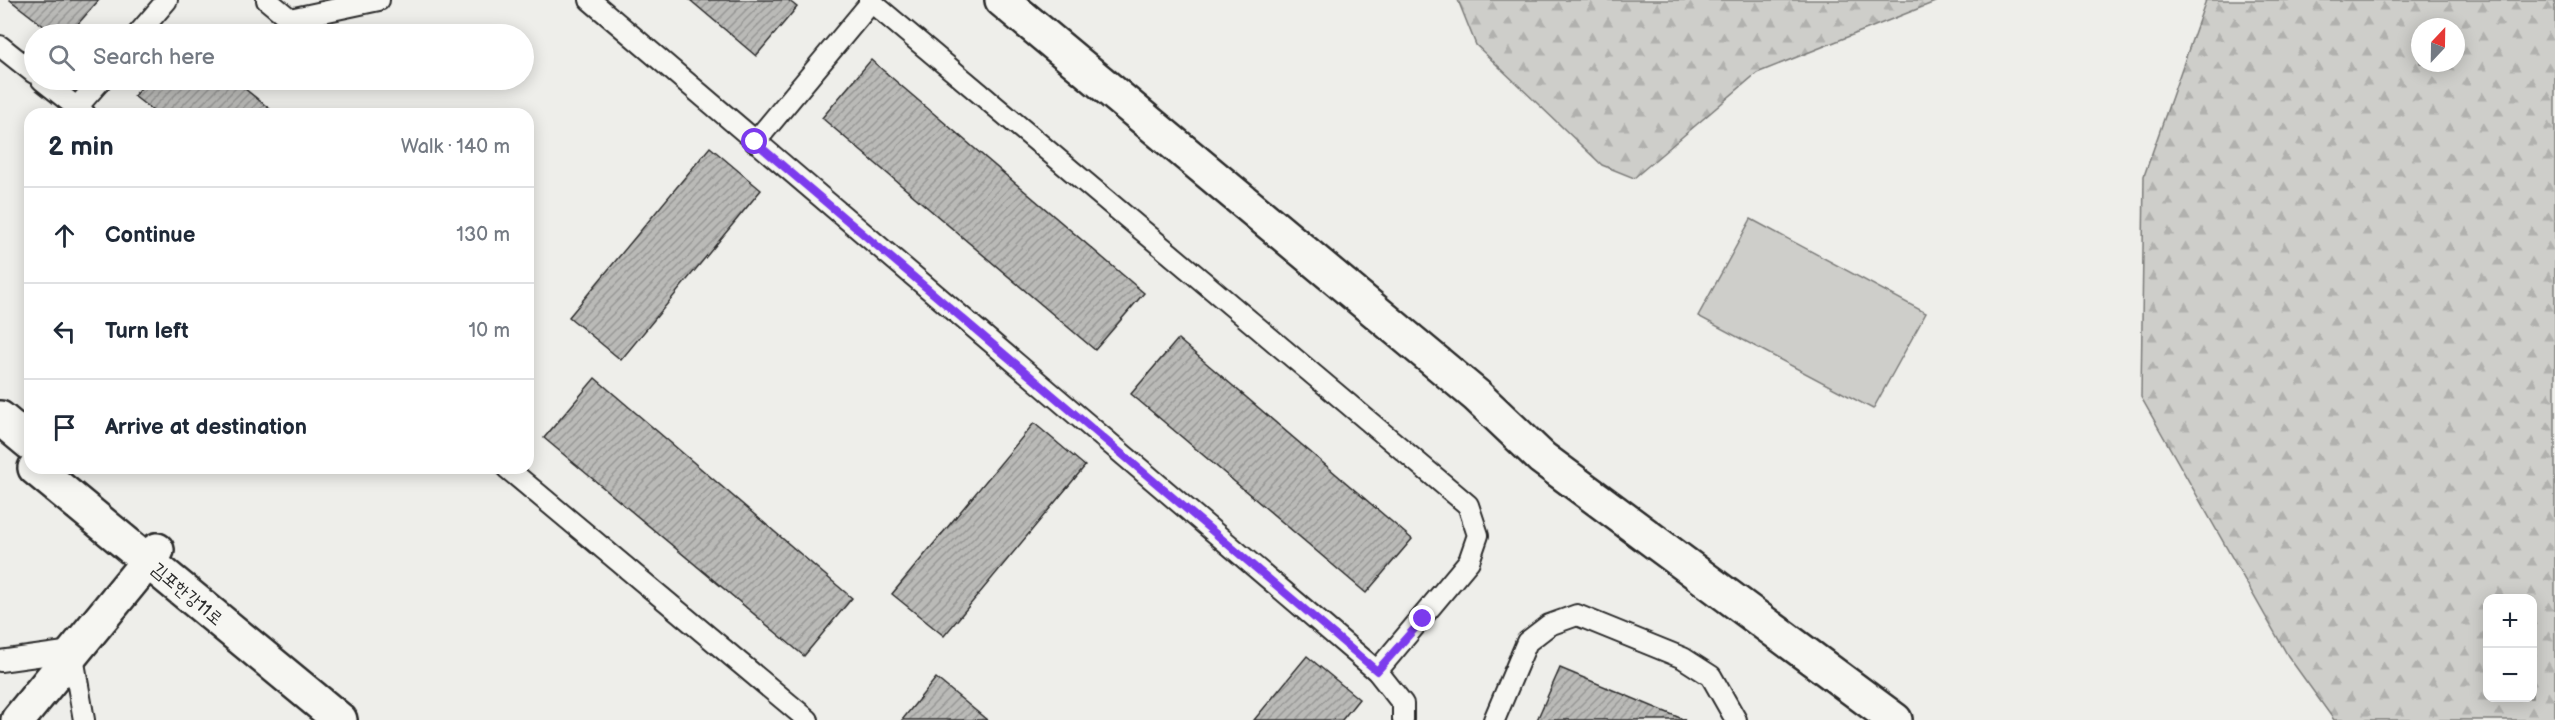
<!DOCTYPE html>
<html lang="en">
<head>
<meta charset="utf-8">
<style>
	:root { --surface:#fff; --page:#f6f6f7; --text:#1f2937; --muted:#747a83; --line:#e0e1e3 }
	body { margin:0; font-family:"Balsamiq Sans","Poor Story",sans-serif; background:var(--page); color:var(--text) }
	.controls { position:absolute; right:18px; bottom:18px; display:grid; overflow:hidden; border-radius:12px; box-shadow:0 3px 15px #0003 }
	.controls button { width:54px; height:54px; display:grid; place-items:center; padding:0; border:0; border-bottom:2px solid var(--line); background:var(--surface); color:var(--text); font:30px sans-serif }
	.compass { position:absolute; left:2411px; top:18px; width:54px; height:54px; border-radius:50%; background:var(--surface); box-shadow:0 3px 15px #0003; rotate:22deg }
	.stop { position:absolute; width:18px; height:18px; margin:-14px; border:4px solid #7c3aed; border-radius:50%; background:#fff }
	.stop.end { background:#7c3aed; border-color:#fff; box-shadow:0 2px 6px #0008 }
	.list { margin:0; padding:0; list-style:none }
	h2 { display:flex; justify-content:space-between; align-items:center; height:78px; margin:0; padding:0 24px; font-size:26px }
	h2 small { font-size:20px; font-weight:400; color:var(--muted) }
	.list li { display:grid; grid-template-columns:39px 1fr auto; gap:18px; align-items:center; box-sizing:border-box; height:96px; padding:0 24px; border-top:2px solid var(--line) }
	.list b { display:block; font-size:22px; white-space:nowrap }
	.list em { font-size:20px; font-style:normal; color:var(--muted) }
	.icon { flex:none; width:33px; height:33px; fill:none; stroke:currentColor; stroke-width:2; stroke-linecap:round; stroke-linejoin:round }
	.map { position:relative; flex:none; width:2555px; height:720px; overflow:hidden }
	.search { position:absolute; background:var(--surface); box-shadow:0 3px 15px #0003; left:24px; top:24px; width:510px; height:66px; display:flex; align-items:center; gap:15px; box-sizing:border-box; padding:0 21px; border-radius:33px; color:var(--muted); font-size:22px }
	.panel { position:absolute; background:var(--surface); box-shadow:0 3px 15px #0003; left:24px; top:108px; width:510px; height:366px; border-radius:18px }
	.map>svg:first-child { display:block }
	.forest { fill:url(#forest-firs); stroke:#7c7c7a; stroke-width:1.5; fill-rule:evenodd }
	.park { fill:#cececa; stroke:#7c7c7a; stroke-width:1.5 }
	.building { fill:url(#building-hatch); stroke:#2b2b2b; stroke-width:1.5 }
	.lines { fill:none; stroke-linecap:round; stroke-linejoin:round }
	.service-casing { stroke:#2b2b2b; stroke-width:24 }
	.minor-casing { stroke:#2b2b2b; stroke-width:38 }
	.tertiary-casing { stroke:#2b2b2b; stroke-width:38 }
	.service { stroke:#f6f6f2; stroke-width:20 }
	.minor { stroke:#f6f6f2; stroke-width:33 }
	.tertiary { stroke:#f6f6f2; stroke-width:33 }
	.route { stroke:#7c3aed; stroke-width:8 }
	.labels { text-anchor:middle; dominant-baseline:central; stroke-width:4.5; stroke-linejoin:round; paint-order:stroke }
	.street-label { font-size:18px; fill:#2b2b2b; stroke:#f6f6f2 }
</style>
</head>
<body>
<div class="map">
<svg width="2555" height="720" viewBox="0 0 2555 720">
	<defs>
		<pattern id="forest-firs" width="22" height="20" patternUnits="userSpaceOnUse" patternTransform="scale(1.5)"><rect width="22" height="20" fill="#cececa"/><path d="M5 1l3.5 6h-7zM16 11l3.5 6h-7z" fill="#b1b1ae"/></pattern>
		<pattern id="building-hatch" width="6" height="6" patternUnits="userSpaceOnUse" patternTransform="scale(1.5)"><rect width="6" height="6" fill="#babab7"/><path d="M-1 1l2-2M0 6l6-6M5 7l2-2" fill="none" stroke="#979795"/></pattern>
	</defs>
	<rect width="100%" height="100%" fill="#eeeeea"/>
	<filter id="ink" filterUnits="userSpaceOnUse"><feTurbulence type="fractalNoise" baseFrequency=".0167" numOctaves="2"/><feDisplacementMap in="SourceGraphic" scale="12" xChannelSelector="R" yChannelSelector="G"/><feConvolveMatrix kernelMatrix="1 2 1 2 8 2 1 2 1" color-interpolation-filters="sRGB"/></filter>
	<g filter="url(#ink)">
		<g class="forest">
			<polygon points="1458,0 1940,0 1757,73 1634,178 1602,165 1476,45"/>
			<path d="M2206,0H2555V720H2334L2288,656L2141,397L2144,176ZM2420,27H2456V63H2420ZM2488,598H2532V698H2488Z"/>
		</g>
		<polygon class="park" points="1751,219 1926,313 1873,409 1698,316"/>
		<g class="building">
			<polygon points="10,0 99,0 69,34 54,34"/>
			<polygon points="690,0 788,0 797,7 756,56"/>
			<polygon points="871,60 1144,293 1095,350 822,118"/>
			<polygon points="148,80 234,80 276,114 157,114 134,96"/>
			<polygon points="710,147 761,190 621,360 569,317"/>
			<polygon points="1178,339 1412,539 1366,593 1131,394"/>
			<polygon points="595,378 852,598 804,656 544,438"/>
			<polygon points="1034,423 1085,466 944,636 892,594"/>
			<polygon points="1307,656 1359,699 1342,720 1254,720"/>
			<polygon points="1560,668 1685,720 1537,720"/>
			<polygon points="936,678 987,720 902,720"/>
		</g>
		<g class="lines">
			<g class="service-casing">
				<g id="service">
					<polyline points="267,0 290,19 379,0"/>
					<polyline points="590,0 1377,671 1403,704 1403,720"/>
					<polyline points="869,0 1468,505 1478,535 1469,561 1377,671"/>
					<polyline points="138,34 167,0"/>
					<polyline points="0,46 34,73"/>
					<polyline points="42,80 85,114"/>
					<polyline points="77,107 101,80"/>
					<polyline points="755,142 873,0"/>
					<polyline points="507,468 808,720"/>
					<polyline points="0,661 72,651 84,720"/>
					<polyline points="1494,720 1527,642 1549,625 1577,615 1683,658 1711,676 1736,720"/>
				</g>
			</g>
			<g class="minor-casing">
				<g id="minor">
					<polyline points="1002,0 1477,396 1542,458 1895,720"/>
					<polyline points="18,720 157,550"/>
				</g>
			</g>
			<g class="tertiary-casing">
				<g id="tertiary">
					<polyline points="0,418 30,443"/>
					<polyline points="35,468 340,720"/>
				</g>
			</g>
			<use href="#service" class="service"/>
			<use href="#minor" class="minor"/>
			<use href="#tertiary" class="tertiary"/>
		</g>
	</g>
	<g class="lines" filter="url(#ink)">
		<polyline class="route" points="755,142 1377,671 1423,619"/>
	</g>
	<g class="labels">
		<g class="street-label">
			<text transform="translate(187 594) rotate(40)">김포한강11로</text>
		</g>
	</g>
</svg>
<div class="controls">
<button>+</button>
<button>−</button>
</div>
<svg class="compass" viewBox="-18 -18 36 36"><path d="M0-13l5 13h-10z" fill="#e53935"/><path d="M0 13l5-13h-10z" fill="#747a83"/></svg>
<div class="stop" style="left:755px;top:142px"></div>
<div class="stop end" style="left:1423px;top:619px"></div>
<div class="search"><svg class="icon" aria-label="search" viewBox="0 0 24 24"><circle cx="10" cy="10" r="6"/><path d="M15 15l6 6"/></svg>Search here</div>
<section class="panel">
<h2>2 min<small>Walk · 140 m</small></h2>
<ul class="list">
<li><svg class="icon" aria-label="ahead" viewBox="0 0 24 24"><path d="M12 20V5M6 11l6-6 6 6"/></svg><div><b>Continue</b></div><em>130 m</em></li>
<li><svg class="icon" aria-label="left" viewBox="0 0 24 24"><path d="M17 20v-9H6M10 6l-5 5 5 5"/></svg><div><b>Turn left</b></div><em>10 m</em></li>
<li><svg class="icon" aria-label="arrive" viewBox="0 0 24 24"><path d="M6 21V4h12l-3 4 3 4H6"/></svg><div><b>Arrive at destination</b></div></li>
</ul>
</section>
</div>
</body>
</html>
